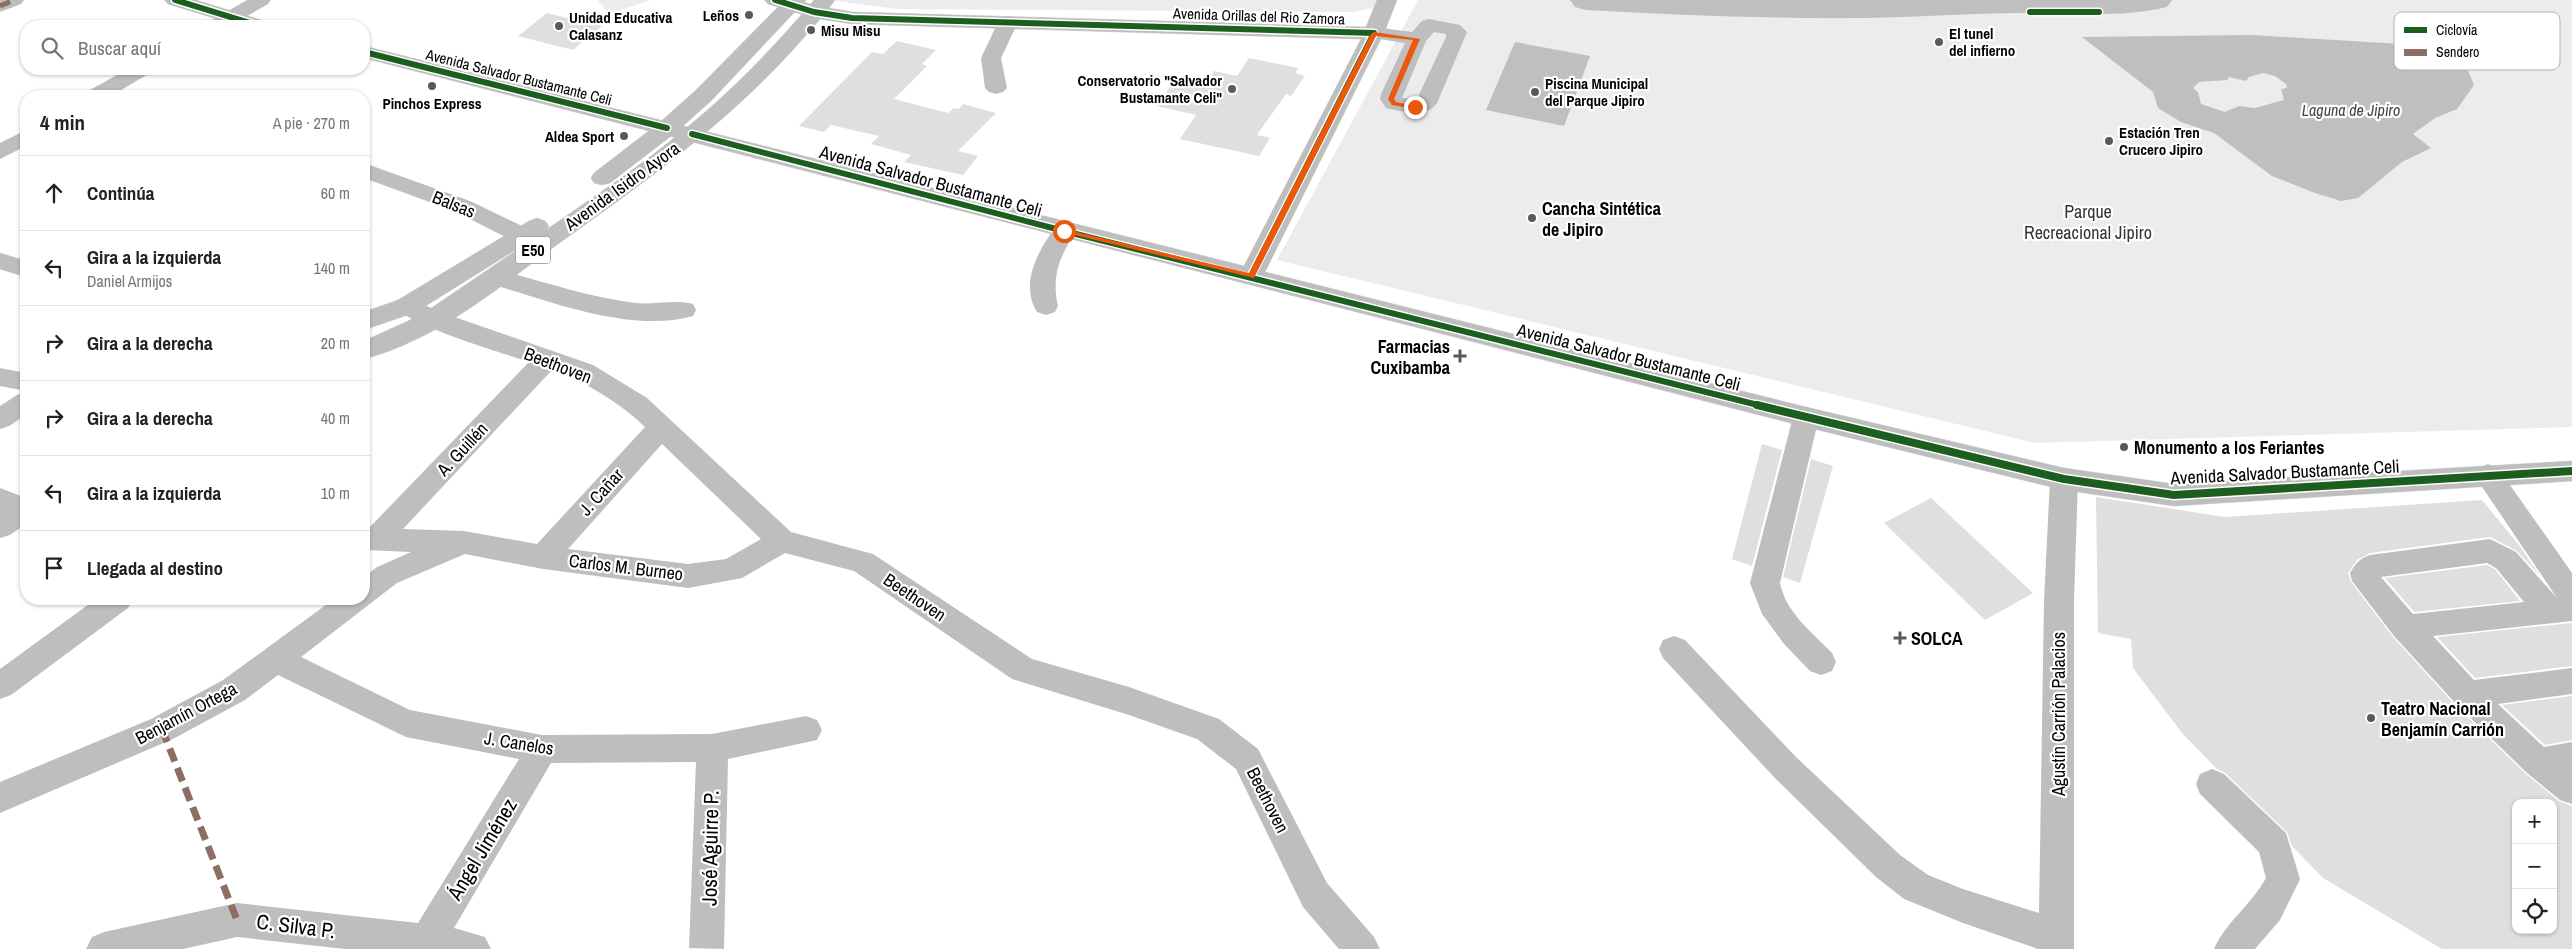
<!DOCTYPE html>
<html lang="es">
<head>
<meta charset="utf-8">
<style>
	:root { --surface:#fff; --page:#f6f6f6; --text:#222; --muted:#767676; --line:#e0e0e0 }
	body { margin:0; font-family:"Archivo Narrow",sans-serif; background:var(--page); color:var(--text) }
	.controls { position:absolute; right:15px; bottom:15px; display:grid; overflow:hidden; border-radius:10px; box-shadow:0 1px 4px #0004 }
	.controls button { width:45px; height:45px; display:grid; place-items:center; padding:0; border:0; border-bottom:1px solid var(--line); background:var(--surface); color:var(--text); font:25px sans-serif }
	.stop { position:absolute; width:15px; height:15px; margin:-11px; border:4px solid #ea580c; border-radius:50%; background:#fff }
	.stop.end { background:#ea580c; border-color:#fff; box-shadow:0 1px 5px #0008 }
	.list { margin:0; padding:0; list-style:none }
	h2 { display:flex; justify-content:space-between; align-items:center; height:65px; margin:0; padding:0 20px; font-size:21px }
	h2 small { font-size:16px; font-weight:400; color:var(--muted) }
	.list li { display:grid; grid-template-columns:32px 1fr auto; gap:15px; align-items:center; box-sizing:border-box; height:75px; padding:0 20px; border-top:1px solid var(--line) }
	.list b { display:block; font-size:19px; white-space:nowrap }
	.list p { margin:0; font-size:16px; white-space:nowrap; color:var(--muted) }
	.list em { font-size:16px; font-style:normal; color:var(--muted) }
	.icon { flex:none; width:28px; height:28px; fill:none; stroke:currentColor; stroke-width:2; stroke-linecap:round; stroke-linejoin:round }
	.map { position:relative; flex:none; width:2572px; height:949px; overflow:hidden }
	.search { position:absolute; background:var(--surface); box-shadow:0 1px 4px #0004; left:20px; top:20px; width:350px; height:55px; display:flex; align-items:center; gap:12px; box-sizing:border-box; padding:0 18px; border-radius:20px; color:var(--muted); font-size:19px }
	.panel { position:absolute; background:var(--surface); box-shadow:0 1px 4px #0004; left:20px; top:90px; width:350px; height:515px; border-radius:20px }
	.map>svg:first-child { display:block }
	.green { fill:#ececec }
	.water { fill:#bfbfbf; fill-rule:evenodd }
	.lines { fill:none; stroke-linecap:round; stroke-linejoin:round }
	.river { fill:#bfbfbf; fill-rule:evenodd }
	.building { fill:#dfdfdf; fill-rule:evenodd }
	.major-casing { stroke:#dbdbdb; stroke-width:1 }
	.highway-casing { stroke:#dbdbdb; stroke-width:1 }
	.minor { fill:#bebebe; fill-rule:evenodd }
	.major { fill:#bebebe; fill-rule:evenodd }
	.highway { fill:#bebebe; fill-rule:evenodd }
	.quiet-far1 { stroke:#8d6e63; stroke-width:5; stroke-dasharray:11 5; stroke-linecap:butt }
	.quiet { stroke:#8d6e63; stroke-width:7; stroke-dasharray:14 7; stroke-linecap:butt }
	.cycleway-far1-casing { stroke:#fff; stroke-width:9 }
	.cycleway-casing { stroke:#fff; stroke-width:11 }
	.cycleway-far1 { stroke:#1b5e20; stroke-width:6 }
	.cycleway { stroke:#1b5e20; stroke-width:8 }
	.route { fill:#ea580c }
	.poi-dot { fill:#595959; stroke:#fff; stroke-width:2 }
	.labels { text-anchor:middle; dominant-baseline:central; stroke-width:4.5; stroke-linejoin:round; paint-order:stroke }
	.far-poi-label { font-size:15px; font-weight:bold; fill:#000; stroke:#fff; text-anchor:start }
	.far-street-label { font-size:15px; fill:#000; stroke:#fff }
	.far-water-label { font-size:16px; font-style:italic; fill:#444; stroke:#fff }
	.shield { fill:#fff; stroke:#4c4c4c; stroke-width:1 }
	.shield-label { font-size:16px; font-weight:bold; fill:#000 }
	.street-label { font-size:18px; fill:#000; stroke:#fff }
	.poi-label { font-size:18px; font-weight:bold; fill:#000; stroke:#fff; text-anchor:start }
	.park-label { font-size:18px; fill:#333; stroke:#fff }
	.near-street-label { font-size:21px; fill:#000; stroke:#fff }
	.key { fill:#fff; stroke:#b2b2b2; stroke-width:1 }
	.key-label { font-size:14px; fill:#000 }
</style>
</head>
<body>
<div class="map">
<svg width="2572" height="949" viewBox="0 0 2572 949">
	<rect width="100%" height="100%" fill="#fff"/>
	<g class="green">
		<polygon points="598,0 651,0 609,14"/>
		<polygon points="829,0 1379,0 1378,7 1355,12 896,9"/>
		<polygon points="1418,0 2572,0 2572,427 2035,443 1277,260"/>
	</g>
	<g class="water">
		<path d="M2251,35L2417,45L2463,58L2474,85L2457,109L2435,118L2413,134L2431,148L2402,162L2358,198L2341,201L2315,193L2272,176L2214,133L2181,122L2158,108L2153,92L2082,37ZM2263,73L2275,76L2286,84L2287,88L2281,89L2284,100L2255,108L2239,106L2225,112L2201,104L2198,92L2193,88L2199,82L2227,80L2229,77L2246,81L2249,77Z"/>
		<polygon points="1515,42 1590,56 1564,126 1486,110"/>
	</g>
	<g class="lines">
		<path class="river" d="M1570,0H2172L2167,7C2117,19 2064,12 2013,13C1964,14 1915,17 1866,18C1773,19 1679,15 1586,10L1575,7Z"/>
	</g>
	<g class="building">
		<polygon points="547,13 579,21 602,26 573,50 518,36"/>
		<polygon points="897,41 936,50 922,64 927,66 894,99 948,113 954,108 959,109 963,104 996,113 958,151 978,156 963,175 904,162 911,155 871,144 879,136 831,125 824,132 799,126 872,52 883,54"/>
		<polygon points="1249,58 1298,68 1295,73 1305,76 1291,96 1286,94 1257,135 1270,138 1259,156 1180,139 1196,115 1157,106 1173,82 1186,85 1193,77 1209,81 1214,71 1237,76"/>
		<polygon points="1762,444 1782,450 1752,566 1732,559"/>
		<polygon points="1811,459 1833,466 1800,583 1783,577"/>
		<path d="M2096,497L2225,517L2482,500L2519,545L2540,576L2517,551L2490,537L2370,553L2357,560L2348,573L2351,582L2393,637L2455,705L2526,774L2559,801L2572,806V949H2442L2323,878L2292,846L2287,832L2225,773L2217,769L2182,733L2133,668L2131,639L2098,633ZM2516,803H2553V930H2516Z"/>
		<polygon points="1931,498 2033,593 1985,620 1884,523"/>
		<polygon points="2487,565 2495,569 2520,601 2414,612 2385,578"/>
		<polygon points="2572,623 2572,666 2475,678 2437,637"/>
		<polygon points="2572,696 2572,740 2545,745 2502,705"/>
	</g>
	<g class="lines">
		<g class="major-casing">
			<g id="major">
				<polygon points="165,0 196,0 267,22 270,26 240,26 168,4"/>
				<polygon points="765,0 796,0 817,6 852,12 1366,27 1377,0 1397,0 1384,33 1265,272 1806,407 2064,468 2174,484 2572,461 2572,481 2174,506 2064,490 1806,427 364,58 364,46 1244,266 1361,39 852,24 814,18 768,4"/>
			</g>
		</g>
		<g class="highway-casing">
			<g id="highway">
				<polygon points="785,0 806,0 711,101 675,133 610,183 602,185 594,183 591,178 594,173 659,123 695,91"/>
				<path d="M814,0H835C822,18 806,35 791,52C722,127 641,185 558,244C498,288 437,340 364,359V341L421,315L536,237L416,312L364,330V312L398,300L529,221L537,218L545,221L549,226L546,230C593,197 641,166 685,129C732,91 775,46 814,0Z"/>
				<polygon points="0,253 26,261 26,277 0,269"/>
			</g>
		</g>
		<g class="minor">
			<polygon points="0,0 24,0 21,4 0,12"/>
			<polygon points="247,0 271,0 268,4 230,26 206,26 209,22"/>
			<polygon points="1008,16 1015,18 1018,22 1001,58 1007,88 1003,92 996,94 989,92 985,88 981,58 998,22 1001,18"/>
			<path d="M1429,19L1460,25L1467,32L1437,103C1426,119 1402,111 1386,108L1380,99L1381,94L1405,43L1367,37L1364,33L1367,29L1374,27L1412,32L1422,21ZM1434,32L1446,34V37L1417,99L1402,98L1426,41Z"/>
			<polygon points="128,69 153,69 150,73 111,96 85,96 88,91"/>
			<polygon points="26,130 26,146 0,159 0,143"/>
			<polygon points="364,163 470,201 549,239 553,245 549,251 541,253 533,251 454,211 364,178"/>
			<path d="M1064,223L1072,226L1076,231C1060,256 1051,276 1058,306L1055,312L1046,315L1037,312C1019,282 1039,250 1056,226Z"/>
			<path d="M496,269C542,281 588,297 635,303C654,305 674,299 693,304L696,310L693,316C630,334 548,300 487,283L484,277L487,271Z"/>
			<path d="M407,297L440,312L593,365L647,398L791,532L873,554L1032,659L1129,687L1219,719L1258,749L1327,883L1374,937L1380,949H1339L1303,907L1236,769L1197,739L1129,715L1012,679L854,571L785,553L742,578L688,588L543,569L465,554L397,583L301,657L410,710L542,735L712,734L806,716L817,720L822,730L817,740L728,759L724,949L689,948L696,762L551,763L454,928L485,937L491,949H345L237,937L183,949H86L92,937L104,932L237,903L418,923L519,759L406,737L278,675L245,700L173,739L0,813V782L151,719L223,680L334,599H364V577L377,567L411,552L364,550V528H369L529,362C503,353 406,325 395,306L398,300ZM552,370C586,382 619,402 645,427L537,544L464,531L403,529ZM662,444L761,539L726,559L688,564L568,549Z"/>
			<polygon points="0,368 26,373 26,391 0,386"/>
			<polygon points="26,392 26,415 9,426 0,429 0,406 17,395"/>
			<path d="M1806,407L1815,410L1819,417L1780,583C1786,613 1812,632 1832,653L1836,662L1832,671L1821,675L1810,671L1784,644L1762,614L1750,583L1793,417L1797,410Z"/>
			<path d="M2488,464L2498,468L2572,573V621L2433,636L2474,680L2572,668V694L2498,704L2544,747L2572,742V804L2560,800L2527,773L2456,704L2394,636L2352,581L2350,573C2356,563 2359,559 2370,555L2490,539L2516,552L2557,598L2474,475L2478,468ZM2487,563L2496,568L2524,602L2413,614L2381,577Z"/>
			<polygon points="2064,468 2074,472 2078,479 2074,601 2074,949 2038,949 1963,923 1904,899 1876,877 1774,777 1663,658 1659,649 1663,640 1674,636 1685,640 1796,757 1900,855 1928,875 1963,889 2039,913 2044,601 2050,479 2054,472"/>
			<polygon points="0,488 26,498 26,524 10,535 0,538"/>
			<polygon points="96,599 133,599 128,608 11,695 0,699 0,669"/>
			<path d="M2212,769L2224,774L2286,833L2300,879L2280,920L2255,949H2214C2225,923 2251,905 2266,878L2259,852L2200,794L2196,784L2200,774Z"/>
		</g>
		<use href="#major" class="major"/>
		<use href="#highway" class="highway"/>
		<polyline class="quiet-far1" points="0,6 14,0"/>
		<polyline class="quiet" points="162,729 237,920"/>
		<g class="cycleway-far1-casing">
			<g id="cycleway-far1">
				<polyline points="175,0 260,26"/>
				<polyline points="775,0 814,12 852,18 1374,33 1251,276"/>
				<polyline points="2030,12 2099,12"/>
				<polyline points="364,52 667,128"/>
				<polyline points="692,134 1064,231 1762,406"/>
			</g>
		</g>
		<g class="cycleway-casing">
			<polyline id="cycleway" points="1757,405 2064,479 2174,495 2572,471"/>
		</g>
		<use href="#cycleway-far1" class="cycleway-far1"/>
		<use href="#cycleway" class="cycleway"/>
	</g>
	<polygon class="route" points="1374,32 1420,39 1394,99 1396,102 1418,107 1415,109 1392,105 1388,99 1413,40 1376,36 1254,278 1062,232 1064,229 1249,273 1371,34"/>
	<g class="poi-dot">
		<circle cx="749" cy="15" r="5"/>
		<circle cx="559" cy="26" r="5"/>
		<circle cx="811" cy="30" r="5"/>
		<circle cx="1939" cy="42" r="5"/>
		<circle cx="432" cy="86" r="5"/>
		<circle cx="1232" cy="89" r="5"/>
		<circle cx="1535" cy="92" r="5"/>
		<circle cx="624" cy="136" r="5"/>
		<circle cx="2109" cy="141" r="5"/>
		<circle cx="1532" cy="218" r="5"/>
		<path d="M1457.5 348.5h5v5h5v5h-5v5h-5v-5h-5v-5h5z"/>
		<circle cx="2124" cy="447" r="5"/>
		<path d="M1897.5 630.5h5v5h5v5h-5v5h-5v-5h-5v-5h5z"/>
		<circle cx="2371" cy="718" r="5"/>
	</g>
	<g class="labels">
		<g class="far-poi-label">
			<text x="739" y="15" text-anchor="end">Leños</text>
			<text x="569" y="17">Unidad Educativa<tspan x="569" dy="17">Calasanz</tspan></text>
			<text x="821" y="30">Misu Misu</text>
			<text x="1949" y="33">El tunel<tspan x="1949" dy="17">del infierno</tspan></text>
			<text x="1222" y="80" text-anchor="end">Conservatorio "Salvador<tspan x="1222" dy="17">Bustamante Celi"</tspan></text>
			<text x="1545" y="83">Piscina Municipal<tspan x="1545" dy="17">del Parque Jipiro</tspan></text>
			<text x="432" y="103" text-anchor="middle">Pinchos Express</text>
			<text x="2119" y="132">Estación Tren<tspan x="2119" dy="17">Crucero Jipiro</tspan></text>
			<text x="614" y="136" text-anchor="end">Aldea Sport</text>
		</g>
		<g class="far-street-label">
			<text transform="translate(1259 16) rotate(2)">Avenida Orillas del Rio Zamora</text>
			<text transform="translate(519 77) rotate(14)">Avenida Salvador Bustamante Celi</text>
		</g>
		<g class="far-water-label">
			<text x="2351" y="110">Laguna de Jipiro</text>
		</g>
		<rect class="shield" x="515.5" y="236.5" width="35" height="27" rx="4"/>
		<g class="shield-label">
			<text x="533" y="250">E50</text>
		</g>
		<g class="street-label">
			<text transform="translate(931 181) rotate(15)">Avenida Salvador Bustamante Celi</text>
			<text transform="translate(622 186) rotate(-36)">Avenida Isidro Ayora</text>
			<text transform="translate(454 204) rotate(22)">Balsas</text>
			<text transform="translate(1629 357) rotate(14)">Avenida Salvador Bustamante Celi</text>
			<text transform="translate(558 365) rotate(21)">Beethoven</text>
			<text transform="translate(462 449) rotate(-47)">A. Guillén</text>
			<text transform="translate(2285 472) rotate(-3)">Avenida Salvador Bustamante Celi</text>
			<text transform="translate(601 492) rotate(-48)">J. Cañar</text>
			<text transform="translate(626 567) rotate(7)">Carlos M. Burneo</text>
			<text transform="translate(915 597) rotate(34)">Beethoven</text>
			<text transform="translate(186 713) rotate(-28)">Benjamín Ortega</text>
			<text transform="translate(2058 714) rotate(-90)">Agustín Carrión Palacios</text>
			<text transform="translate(519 743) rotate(9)">J. Canelos</text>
			<text transform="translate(1268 800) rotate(63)">Beethoven</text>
		</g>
		<g class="poi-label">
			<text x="1542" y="208">Cancha Sintética<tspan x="1542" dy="21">de Jipiro</tspan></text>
			<text x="1450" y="346" text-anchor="end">Farmacias<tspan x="1450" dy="21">Cuxibamba</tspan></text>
			<text x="2134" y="447">Monumento a los Feriantes</text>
			<text x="1911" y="638">SOLCA</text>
			<text x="2381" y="708">Teatro Nacional<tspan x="2381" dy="21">Benjamín Carrión</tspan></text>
		</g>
		<g class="park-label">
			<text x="2088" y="211">Parque<tspan x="2088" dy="21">Recreacional Jipiro</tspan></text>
		</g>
		<g class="near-street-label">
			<text transform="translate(710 848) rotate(-89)">José Aguirre P.</text>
			<text transform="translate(482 849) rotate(-59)">Ángel Jiménez</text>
			<text transform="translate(296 926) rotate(7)">C. Silva P.</text>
		</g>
	</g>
	<rect x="2394" y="12" width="166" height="58" rx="8" class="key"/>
	<rect x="2404" y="27" width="23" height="6" fill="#1b5e20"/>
	<rect x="2404" y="49" width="23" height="7" fill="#8d6e63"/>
	<g class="key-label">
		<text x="2436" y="35">Ciclovía</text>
		<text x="2436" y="57">Sendero</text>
	</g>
</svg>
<div class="controls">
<button>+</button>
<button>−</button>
<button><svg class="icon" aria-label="locate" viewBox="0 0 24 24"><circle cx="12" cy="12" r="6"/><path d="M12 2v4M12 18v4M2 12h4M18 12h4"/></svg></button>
</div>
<div class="stop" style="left:1064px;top:231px"></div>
<div class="stop end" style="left:1415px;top:107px"></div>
<div class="search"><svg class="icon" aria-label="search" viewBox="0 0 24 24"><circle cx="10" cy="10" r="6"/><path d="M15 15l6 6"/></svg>Buscar aquí</div>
<section class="panel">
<h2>4 min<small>A pie · 270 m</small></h2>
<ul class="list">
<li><svg class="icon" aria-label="ahead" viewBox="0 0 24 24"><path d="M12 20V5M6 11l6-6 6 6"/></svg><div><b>Continúa</b></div><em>60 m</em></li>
<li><svg class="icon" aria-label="left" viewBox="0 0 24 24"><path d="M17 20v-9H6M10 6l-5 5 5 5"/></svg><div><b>Gira a la izquierda</b><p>Daniel Armijos</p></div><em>140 m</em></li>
<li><svg class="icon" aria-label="right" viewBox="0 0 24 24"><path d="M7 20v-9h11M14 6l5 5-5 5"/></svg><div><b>Gira a la derecha</b></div><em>20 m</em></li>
<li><svg class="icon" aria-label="right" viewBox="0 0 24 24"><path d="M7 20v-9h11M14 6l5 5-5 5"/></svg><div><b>Gira a la derecha</b></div><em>40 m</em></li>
<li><svg class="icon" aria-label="left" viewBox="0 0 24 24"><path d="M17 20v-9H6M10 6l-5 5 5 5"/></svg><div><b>Gira a la izquierda</b></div><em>10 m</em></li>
<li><svg class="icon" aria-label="arrive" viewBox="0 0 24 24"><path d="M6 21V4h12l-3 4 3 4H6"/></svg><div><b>Llegada al destino</b></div></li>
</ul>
</section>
</div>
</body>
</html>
